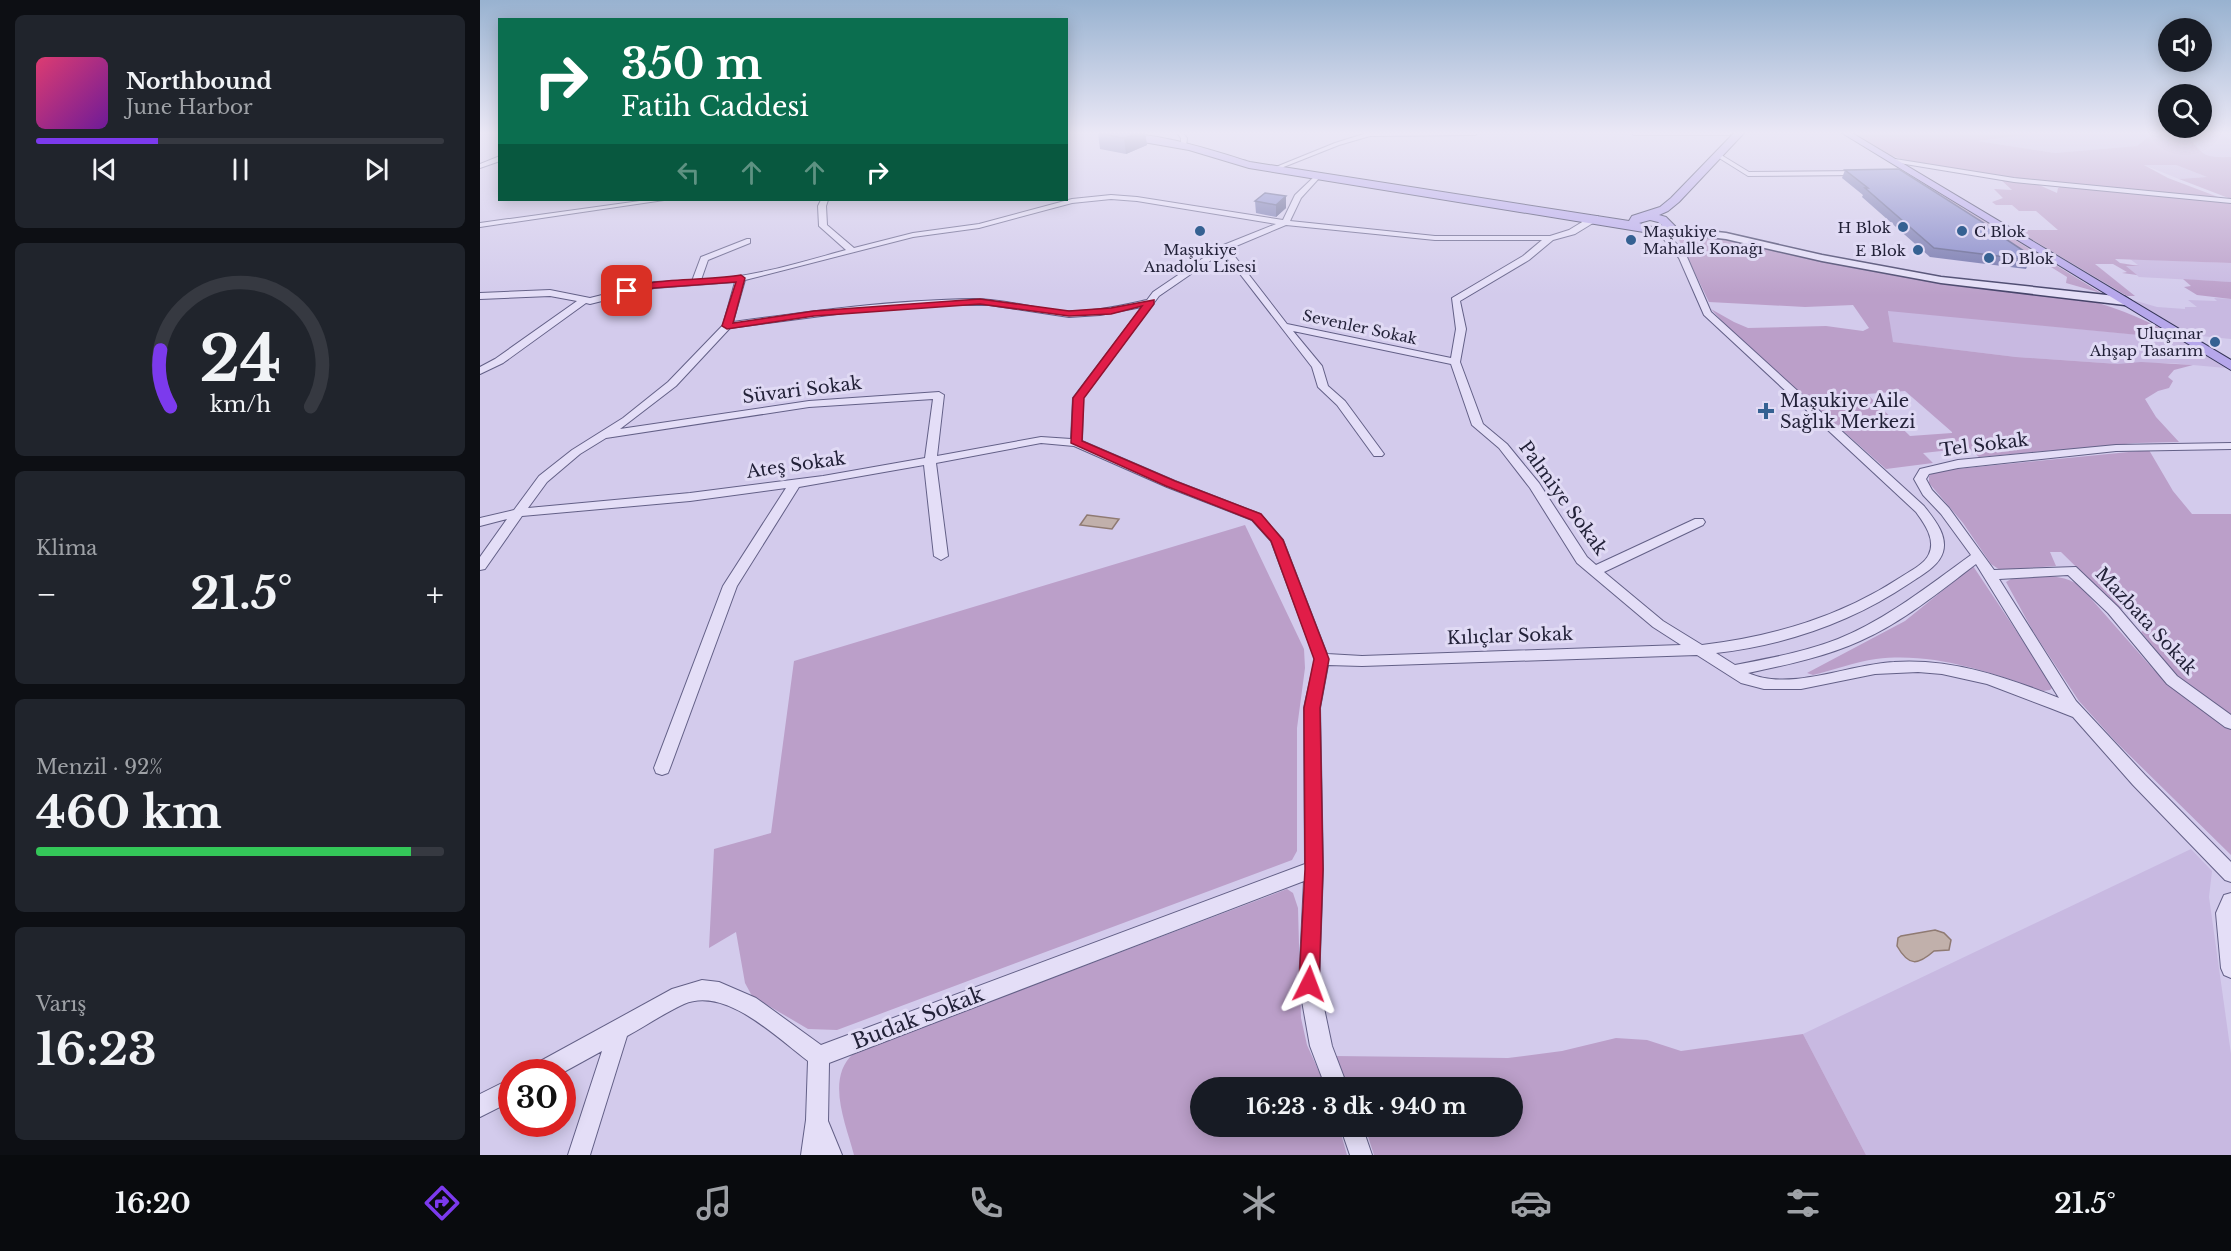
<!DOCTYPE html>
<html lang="tr">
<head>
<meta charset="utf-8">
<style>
  body { margin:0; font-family:"Libre Baskerville",serif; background:#20242c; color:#f1f3f6; height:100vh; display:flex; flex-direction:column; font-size:22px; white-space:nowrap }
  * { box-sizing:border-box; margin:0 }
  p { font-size:20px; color:#9ea1a6 }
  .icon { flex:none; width:33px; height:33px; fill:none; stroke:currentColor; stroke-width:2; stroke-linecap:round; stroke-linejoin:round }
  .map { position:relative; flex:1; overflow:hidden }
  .drawer { display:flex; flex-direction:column; gap:15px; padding:15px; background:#0d0f14; width:480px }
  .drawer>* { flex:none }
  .guide { position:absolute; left:18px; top:18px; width:570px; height:183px; border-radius:0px; box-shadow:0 3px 15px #0003; background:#0b6e4f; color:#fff; overflow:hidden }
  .fabs { position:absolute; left:1678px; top:18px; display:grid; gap:12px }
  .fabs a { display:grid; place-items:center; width:54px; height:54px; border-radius:50%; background:#171b24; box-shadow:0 3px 15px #0003; font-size:30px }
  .speed { position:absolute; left:18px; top:1059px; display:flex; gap:12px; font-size:30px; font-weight:700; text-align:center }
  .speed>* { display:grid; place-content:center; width:78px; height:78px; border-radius:50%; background:#171b24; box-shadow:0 3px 15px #0003; line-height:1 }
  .speed .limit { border:9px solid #d22; background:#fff; color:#111 }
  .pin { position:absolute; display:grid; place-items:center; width:51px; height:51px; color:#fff; margin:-26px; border-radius:12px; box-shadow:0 3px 9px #0006 }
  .me { position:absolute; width:66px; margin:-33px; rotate:3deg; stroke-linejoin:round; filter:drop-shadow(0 0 4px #0008) }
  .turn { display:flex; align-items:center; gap:21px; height:126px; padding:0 24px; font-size:27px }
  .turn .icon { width:78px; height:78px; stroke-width:2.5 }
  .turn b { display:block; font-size:42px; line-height:51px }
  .lanes { display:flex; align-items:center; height:57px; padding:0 24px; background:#0003; justify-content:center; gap:30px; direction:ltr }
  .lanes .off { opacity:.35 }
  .big { font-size:45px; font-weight:800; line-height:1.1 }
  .drawer .tile { flex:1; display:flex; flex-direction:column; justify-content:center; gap:9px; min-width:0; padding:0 21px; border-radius:9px; background:#20242c }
  .drawer .dial { align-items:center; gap:0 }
  .dial svg { height:156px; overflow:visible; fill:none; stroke:#363941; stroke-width:7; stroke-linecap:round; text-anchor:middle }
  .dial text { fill:#f1f3f6; stroke:none }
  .song { display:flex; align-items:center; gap:18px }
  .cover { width:72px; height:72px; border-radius:9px; background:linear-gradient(135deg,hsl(340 70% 55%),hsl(280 70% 35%)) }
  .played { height:6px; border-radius:3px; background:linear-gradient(90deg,#7c3aed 30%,#363941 30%) }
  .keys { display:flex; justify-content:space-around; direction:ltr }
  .heat { display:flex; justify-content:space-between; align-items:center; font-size:33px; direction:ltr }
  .charge { height:9px; border-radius:4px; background:linear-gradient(90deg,#34c759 92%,#363941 0) }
  .trip { position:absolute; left:710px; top:1077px; width:333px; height:60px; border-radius:30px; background:#171b24; box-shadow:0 3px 15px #0003; font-weight:800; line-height:60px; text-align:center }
  .dock { display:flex; height:96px; justify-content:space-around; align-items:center; background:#090b0e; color:#9ea1a6 }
  .dock .icon { width:42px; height:42px }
  .dock .current { color:#7c3aed }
  .dock b { font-size:27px; color:#f1f3f6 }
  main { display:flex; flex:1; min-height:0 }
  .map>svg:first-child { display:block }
</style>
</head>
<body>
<main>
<section class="drawer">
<div class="tile">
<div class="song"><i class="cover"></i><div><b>Northbound</b><p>June Harbor</p></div></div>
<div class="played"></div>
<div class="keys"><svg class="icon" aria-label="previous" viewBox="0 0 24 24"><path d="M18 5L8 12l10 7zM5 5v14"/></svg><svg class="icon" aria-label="pause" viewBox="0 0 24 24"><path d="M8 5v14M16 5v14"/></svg><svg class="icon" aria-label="next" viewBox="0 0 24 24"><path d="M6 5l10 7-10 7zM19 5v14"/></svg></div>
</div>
<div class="tile dial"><svg viewBox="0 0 100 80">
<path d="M14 69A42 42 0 1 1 86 69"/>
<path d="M14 69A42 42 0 0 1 9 40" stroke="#7c3aed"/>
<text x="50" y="56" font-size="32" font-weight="700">24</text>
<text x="50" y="72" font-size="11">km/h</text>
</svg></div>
<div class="tile"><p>Klima</p>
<div class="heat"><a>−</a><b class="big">21.5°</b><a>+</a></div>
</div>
<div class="tile"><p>Menzil · 92%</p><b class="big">460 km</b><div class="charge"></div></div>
<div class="tile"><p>Varış</p><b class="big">16:23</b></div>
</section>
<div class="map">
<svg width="1751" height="1155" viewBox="0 0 1751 1155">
  <rect width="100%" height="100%" fill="#d3cbec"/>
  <path fill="#c8b9e1" d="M1560,133H1667L1671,134L1657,146L1575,153L1495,141Z
    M1706,133H1738L1751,140V157L1730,158L1721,153Z
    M1668,164L1696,165L1727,177L1699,179L1664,165Z
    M1650,259L1751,263V282L1659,277L1645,266L1658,265Z
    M1734,298L1751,299V339L1711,335L1653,300L1677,307L1705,309V307H1717L1708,300L1737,301Z
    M1408,310L1700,339L1746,368L1690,363L1638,364L1536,357L1412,342Z
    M1711,849L1732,871L1729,897L1751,1054V1155H1386L1323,1034Z"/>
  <path fill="#bb9fc9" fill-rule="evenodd" d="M1373,133H1560L1497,141L1575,153L1657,146L1670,135L1667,133H1706C1723,155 1722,158 1751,157V199L1699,179L1727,177L1696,165H1664L1688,178L1746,200L1556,181L1429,162L1407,154Z
    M1423,175L1431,176L1621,293L1586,283L1587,277Z
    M1520,179L1559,185L1577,193L1578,188L1582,186L1751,202V263L1635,259L1640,263L1659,266H1646L1657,275L1642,273L1647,272L1633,264H1615L1655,296H1647L1536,230H1578L1556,211H1539L1532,205H1516L1512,202L1523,198L1514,189L1532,190Z
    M1195,232C1265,241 1332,260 1401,272C1469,285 1539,291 1608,300C1641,309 1671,322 1700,339L1408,311L1413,342L1536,357L1638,364L1661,362L1713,365L1694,370L1688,377L1693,381L1689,388L1678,391L1665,399L1676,417L1699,442L1656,443L1499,457L1489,448L1443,453L1453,463L1406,469L1256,336L1231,309L1254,322L1268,328L1346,326L1383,331L1389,328L1373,305L1325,307L1229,302ZM1425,391L1472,432V433L1430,436L1387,394Z
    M1703,279L1751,282V299L1717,295L1704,287L1711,286Z
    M1669,450L1693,491L1712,514H1751V717L1703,683L1661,632L1674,625L1637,607L1581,552H1570L1576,566L1520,570L1511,564L1483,523L1449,483V476L1452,473L1466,470Z
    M765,525L824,649L825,668L817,728V851L812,860L357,1030L328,1029L272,996L265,983L256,932L229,948L234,849L291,833L314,661Z
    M1493,566L1571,683L1573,687L1570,690L1563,691C1508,672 1455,652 1396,659C1375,662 1354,670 1333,675L1327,673L1425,621Z
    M1536,576C1557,576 1581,573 1599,585L1673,669L1709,700L1751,730V855L1636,742L1599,701L1554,633L1526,582Z
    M807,889L813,893L818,908L821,1018L827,1045L846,1087L720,1088V1126L859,1127L867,1155H374C366,1124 345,1078 374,1053Z
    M1323,1034L1386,1155H894L885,1127L1032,1126V1088L868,1087L854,1056L1028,1058L1082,1051L1136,1038L1167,1040L1201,1051Z"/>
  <path fill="#c1b0ab" stroke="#8f7a72" stroke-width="1.5" d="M607,515L639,519L632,529L600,525Z
    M1455,930L1464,933L1471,940L1469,950L1454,951C1438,965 1429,967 1417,946L1418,938L1421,936Z"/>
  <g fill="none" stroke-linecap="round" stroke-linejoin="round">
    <defs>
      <path id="street" d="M697,133H703L707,138L706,147L701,146V138Z
        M887,133H998L995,135L890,136L859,145L796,170L791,169L855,143Z
        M1151,133H1252L1249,135H1154Z
        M1238,153L1269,172L1380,171L1383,173L1380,175L1268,176L1236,156Z
        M20,156V161L0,168V164Z
        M1415,159L1534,178L1751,199V203L1534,182L1413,162Z
        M837,174L841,176L821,198L810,221L955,236H1070L1089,230L1112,216H1118V220L1095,234L1073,240L1049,260L980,301L986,329L980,362L1003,424L1027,444L1059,483L1107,557L1116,565L1215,519H1223L1225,522L1223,525L1124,572L1183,621L1222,645C1294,636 1360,617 1421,577C1430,571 1445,564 1449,554C1456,539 1444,523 1436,512L1224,315L1199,258L1178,232V228H1184L1207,257L1231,312L1444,506C1454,519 1468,535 1463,552C1459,566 1442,575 1430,583C1372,622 1306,645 1236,653L1255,665C1290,658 1325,652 1358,639C1407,619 1448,586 1491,555L1461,514L1443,495L1434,479L1440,469L1478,460L1636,445L1751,443V449L1636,451L1478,468L1449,474L1446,479L1452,490L1469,508L1514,570L1596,567L1638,607L1697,676L1751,715V729L1745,727L1687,684L1628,613L1588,575L1519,579L1596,701L1665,775L1751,862V882L1745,880L1653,785L1593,717L1570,708L1507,684L1462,674L1438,672L1395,674L1321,689H1284L1261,683L1217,655L882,666L848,665L840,708L843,869L839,984L852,1046L868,1088H846L830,1046L819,984L824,881L349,1063L348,1121L362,1155H321L326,1120L328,1061C297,1038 246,986 204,1004C184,1013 166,1026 147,1036L110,1155H88L122,1051L82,1073L52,1072L55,1064L192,989L222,980L239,982L276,998L341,1045L825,864L824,708L835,659L791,541L772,520L687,487L594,446L561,443L456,463L468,556L461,560L454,556L444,465L319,487L257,586L190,768L188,773L182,775L176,773L174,768L243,586L306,488L210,501L42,516L5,569L0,570V557L27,519L0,526V518L34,510L59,476L92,450L143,418L188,382L243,325L255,282L174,288L110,304L106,303L23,363L0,374V367L15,359L97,301L70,296L0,299V293L70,290L110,298L174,282L212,281L221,257L267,239H270V243L228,260L221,280C271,278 318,263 366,250L339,226L338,206L341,200H348L346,206L347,225L374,248L433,233L499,224L592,199L631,195L657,197L803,220L815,195ZM631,199L657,201L796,224L741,246L673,292L667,300C639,306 610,313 581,311C552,308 524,299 494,299C413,300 333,311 253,322L265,280L433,237L499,228L592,203ZM806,225L955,240H1062L1043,256L972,298L976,329L971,358L807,324L749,249ZM743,252L832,367L838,387L857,405L894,456H902L904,454L865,401L848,386L842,366L813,331L971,364L992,425L1019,448L1050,488L1097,563L1173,627L1201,645L882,656L847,654L803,540L780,514L695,481L602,441L603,398L679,296ZM466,305H509L589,317L620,315L662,307L593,398L591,439L561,437L457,456L464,395L459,392L329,401L140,429L196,386L250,328L372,312ZM453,399L445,458L343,476L210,493L48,508L67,482L100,454L126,438L329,407ZM1496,564L1579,698C1526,677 1471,658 1414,662C1369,664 1310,692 1268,673C1306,665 1345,657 1380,641C1423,622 1459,592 1496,564Z
        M167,200H184L0,227V223Z
        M1751,893V978L1744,975L1741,968L1736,913L1744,895Z
        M32,1078V1101L0,1117V1094Z
        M860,1126H882L892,1155H870Z"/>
      <path id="secondary" d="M1183,226L1246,233L1342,255L1461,277L1645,297L1651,301L1645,305L1461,283L1342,261L1246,239L1179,231L1178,229Z"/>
      <path id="primary" d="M624,133C674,131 724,148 770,162L1149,221L1152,216L1180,207L1191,198L1254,133H1264L1199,202L1188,211L1179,215L1186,217L1195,226L1189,231L1176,234L769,168L709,150L629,136ZM1170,220L1178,222L1182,225L1171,227L1159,223Z
        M1362,133H1372L1751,360V370Z"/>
    </defs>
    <use href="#street" stroke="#636087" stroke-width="2"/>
    <use href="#secondary" stroke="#454369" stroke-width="3"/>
    <use href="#primary" stroke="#343456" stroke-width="2"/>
    <use href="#street" fill="#e4def7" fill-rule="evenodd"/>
    <use href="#secondary" fill="#e4def7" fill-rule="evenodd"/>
    <use href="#primary" fill="#b6a7eb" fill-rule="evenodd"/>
  </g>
  <path fill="#7274ab" d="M618,133H665L667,145L646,154L620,149Z
    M1365,170L1518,232L1517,233L1550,260L1546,269L1450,257L1382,197L1383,195L1362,178Z
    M785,193L806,208L796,217L776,213L775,201Z"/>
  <path fill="#5c5e8b" d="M657,133H665L667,145L646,154L644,138Z
    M806,196V208L796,217V205Z"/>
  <path fill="#8487c7" stroke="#5c5e8b" stroke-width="1.5" d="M618,133H657L644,138Z
    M1419,169L1518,232H1515L1550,255V260L1454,248L1385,188H1388L1365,170Z
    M785,193L806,196L796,205L775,201Z"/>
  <linearGradient id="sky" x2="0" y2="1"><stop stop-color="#98b2d0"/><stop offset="0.45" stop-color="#ebe8f6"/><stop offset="1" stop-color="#ebe8f6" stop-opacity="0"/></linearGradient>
  <rect width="1751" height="295" fill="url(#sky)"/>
  <path fill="#e11d48" stroke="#92132f" stroke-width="1.5" d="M261,275L265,278L253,323L334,311L500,299L589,311L631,308L674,300V304L604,398L602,441L695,481L781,514L803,540L849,659L840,708L843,869L839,984L836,991L829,994L822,991L819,984L825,869L824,708L834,659L791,541L772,520L686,486L591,443L593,398L662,306L631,314L589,316L500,304L334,316L247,329L242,326L256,282L174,288L147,294L143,291C165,277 231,281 261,275Z"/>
  <g fill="#356192" stroke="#e0daf4" stroke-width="2">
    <circle cx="1423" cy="227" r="6"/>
    <circle cx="720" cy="231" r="6"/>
    <circle cx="1482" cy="231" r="6"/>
    <circle cx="1151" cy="240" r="6"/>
    <circle cx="1438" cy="250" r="6"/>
    <circle cx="1509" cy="258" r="6"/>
    <circle cx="1735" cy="342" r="6"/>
    <path d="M1283 402h6v6h6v6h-6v6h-6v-6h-6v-6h6z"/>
  </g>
  <g text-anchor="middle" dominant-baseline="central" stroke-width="6" stroke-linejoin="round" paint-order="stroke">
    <g font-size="15" fill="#232239" stroke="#e0daf4" text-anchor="end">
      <text x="1411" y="227">H Blok</text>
      <text x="1163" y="231" text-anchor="start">Maşukiye<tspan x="1163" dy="17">Mahalle Konağı</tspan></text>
      <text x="1494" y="231" text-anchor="start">C Blok</text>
      <text x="720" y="249" text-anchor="middle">Maşukiye<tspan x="720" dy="17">Anadolu Lisesi</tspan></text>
      <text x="1426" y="250">E Blok</text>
      <text x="1521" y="258" text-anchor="start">D Blok</text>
      <text x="1723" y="333">Uluçınar<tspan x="1723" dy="17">Ahşap Tasarım</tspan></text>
    </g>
    <g font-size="15" fill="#232239" stroke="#e0daf4">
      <text transform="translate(880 327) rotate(12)">Sevenler Sokak</text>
    </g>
    <g font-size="18" fill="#232239" stroke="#e0daf4">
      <text transform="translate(322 390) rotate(-7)">Süvari Sokak</text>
      <text transform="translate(1504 445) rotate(-7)">Tel Sokak</text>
      <text transform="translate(316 465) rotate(-8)">Ateş Sokak</text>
      <text transform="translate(1083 498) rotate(54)">Palmiye Sokak</text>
      <text transform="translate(1666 621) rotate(47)">Mazbata Sokak</text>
      <text transform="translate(1030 636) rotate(-2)">Kılıçlar Sokak</text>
    </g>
    <g font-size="18" fill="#232239" stroke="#e0daf4" text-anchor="start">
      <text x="1300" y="401">Maşukiye Aile<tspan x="1300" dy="21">Sağlık Merkezi</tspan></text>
    </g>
    <g font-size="21" fill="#232239" stroke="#e0daf4">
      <text transform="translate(438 1018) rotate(-21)">Budak Sokak</text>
    </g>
  </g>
</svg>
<div class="fabs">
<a><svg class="icon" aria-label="sound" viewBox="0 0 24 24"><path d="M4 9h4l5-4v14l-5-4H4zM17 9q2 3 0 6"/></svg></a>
<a><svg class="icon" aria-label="search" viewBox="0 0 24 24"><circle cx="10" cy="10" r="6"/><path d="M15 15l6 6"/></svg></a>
</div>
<div class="speed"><div class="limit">30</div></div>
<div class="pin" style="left:147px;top:291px;background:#d93025"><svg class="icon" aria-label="arrive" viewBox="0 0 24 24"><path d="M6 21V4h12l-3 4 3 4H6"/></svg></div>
<svg class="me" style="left:829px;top:984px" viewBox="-20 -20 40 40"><path d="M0-17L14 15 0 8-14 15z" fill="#e11d48" stroke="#fff" stroke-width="4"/></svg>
<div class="trip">16:23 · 3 dk · 940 m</div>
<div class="guide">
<div class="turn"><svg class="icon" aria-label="right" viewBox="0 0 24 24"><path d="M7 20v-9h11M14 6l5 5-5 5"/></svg><div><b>350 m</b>Fatih Caddesi</div></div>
<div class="lanes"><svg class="icon off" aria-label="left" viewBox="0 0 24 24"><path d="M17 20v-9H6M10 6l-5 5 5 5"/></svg><svg class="icon off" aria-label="ahead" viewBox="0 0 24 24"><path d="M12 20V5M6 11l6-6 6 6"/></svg><svg class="icon off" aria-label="ahead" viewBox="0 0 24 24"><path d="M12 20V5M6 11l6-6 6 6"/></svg><svg class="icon" aria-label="right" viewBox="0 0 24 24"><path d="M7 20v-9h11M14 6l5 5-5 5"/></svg></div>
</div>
</div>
</main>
<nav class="dock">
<b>16:20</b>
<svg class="icon current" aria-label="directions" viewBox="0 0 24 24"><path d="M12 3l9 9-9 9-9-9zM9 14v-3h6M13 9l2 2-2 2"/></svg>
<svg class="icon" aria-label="music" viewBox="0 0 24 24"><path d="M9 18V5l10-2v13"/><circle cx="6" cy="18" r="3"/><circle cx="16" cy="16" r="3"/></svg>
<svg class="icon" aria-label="phone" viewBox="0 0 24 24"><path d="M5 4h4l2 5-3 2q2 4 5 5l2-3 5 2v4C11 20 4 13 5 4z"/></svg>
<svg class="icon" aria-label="climate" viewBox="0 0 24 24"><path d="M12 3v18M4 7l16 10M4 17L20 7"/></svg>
<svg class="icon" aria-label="car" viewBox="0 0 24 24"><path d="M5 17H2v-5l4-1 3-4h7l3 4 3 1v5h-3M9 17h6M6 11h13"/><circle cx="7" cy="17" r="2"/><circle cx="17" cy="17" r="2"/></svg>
<svg class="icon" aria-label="filters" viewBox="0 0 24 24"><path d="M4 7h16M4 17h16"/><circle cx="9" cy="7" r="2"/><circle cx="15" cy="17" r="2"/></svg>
<b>21.5°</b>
</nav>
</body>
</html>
